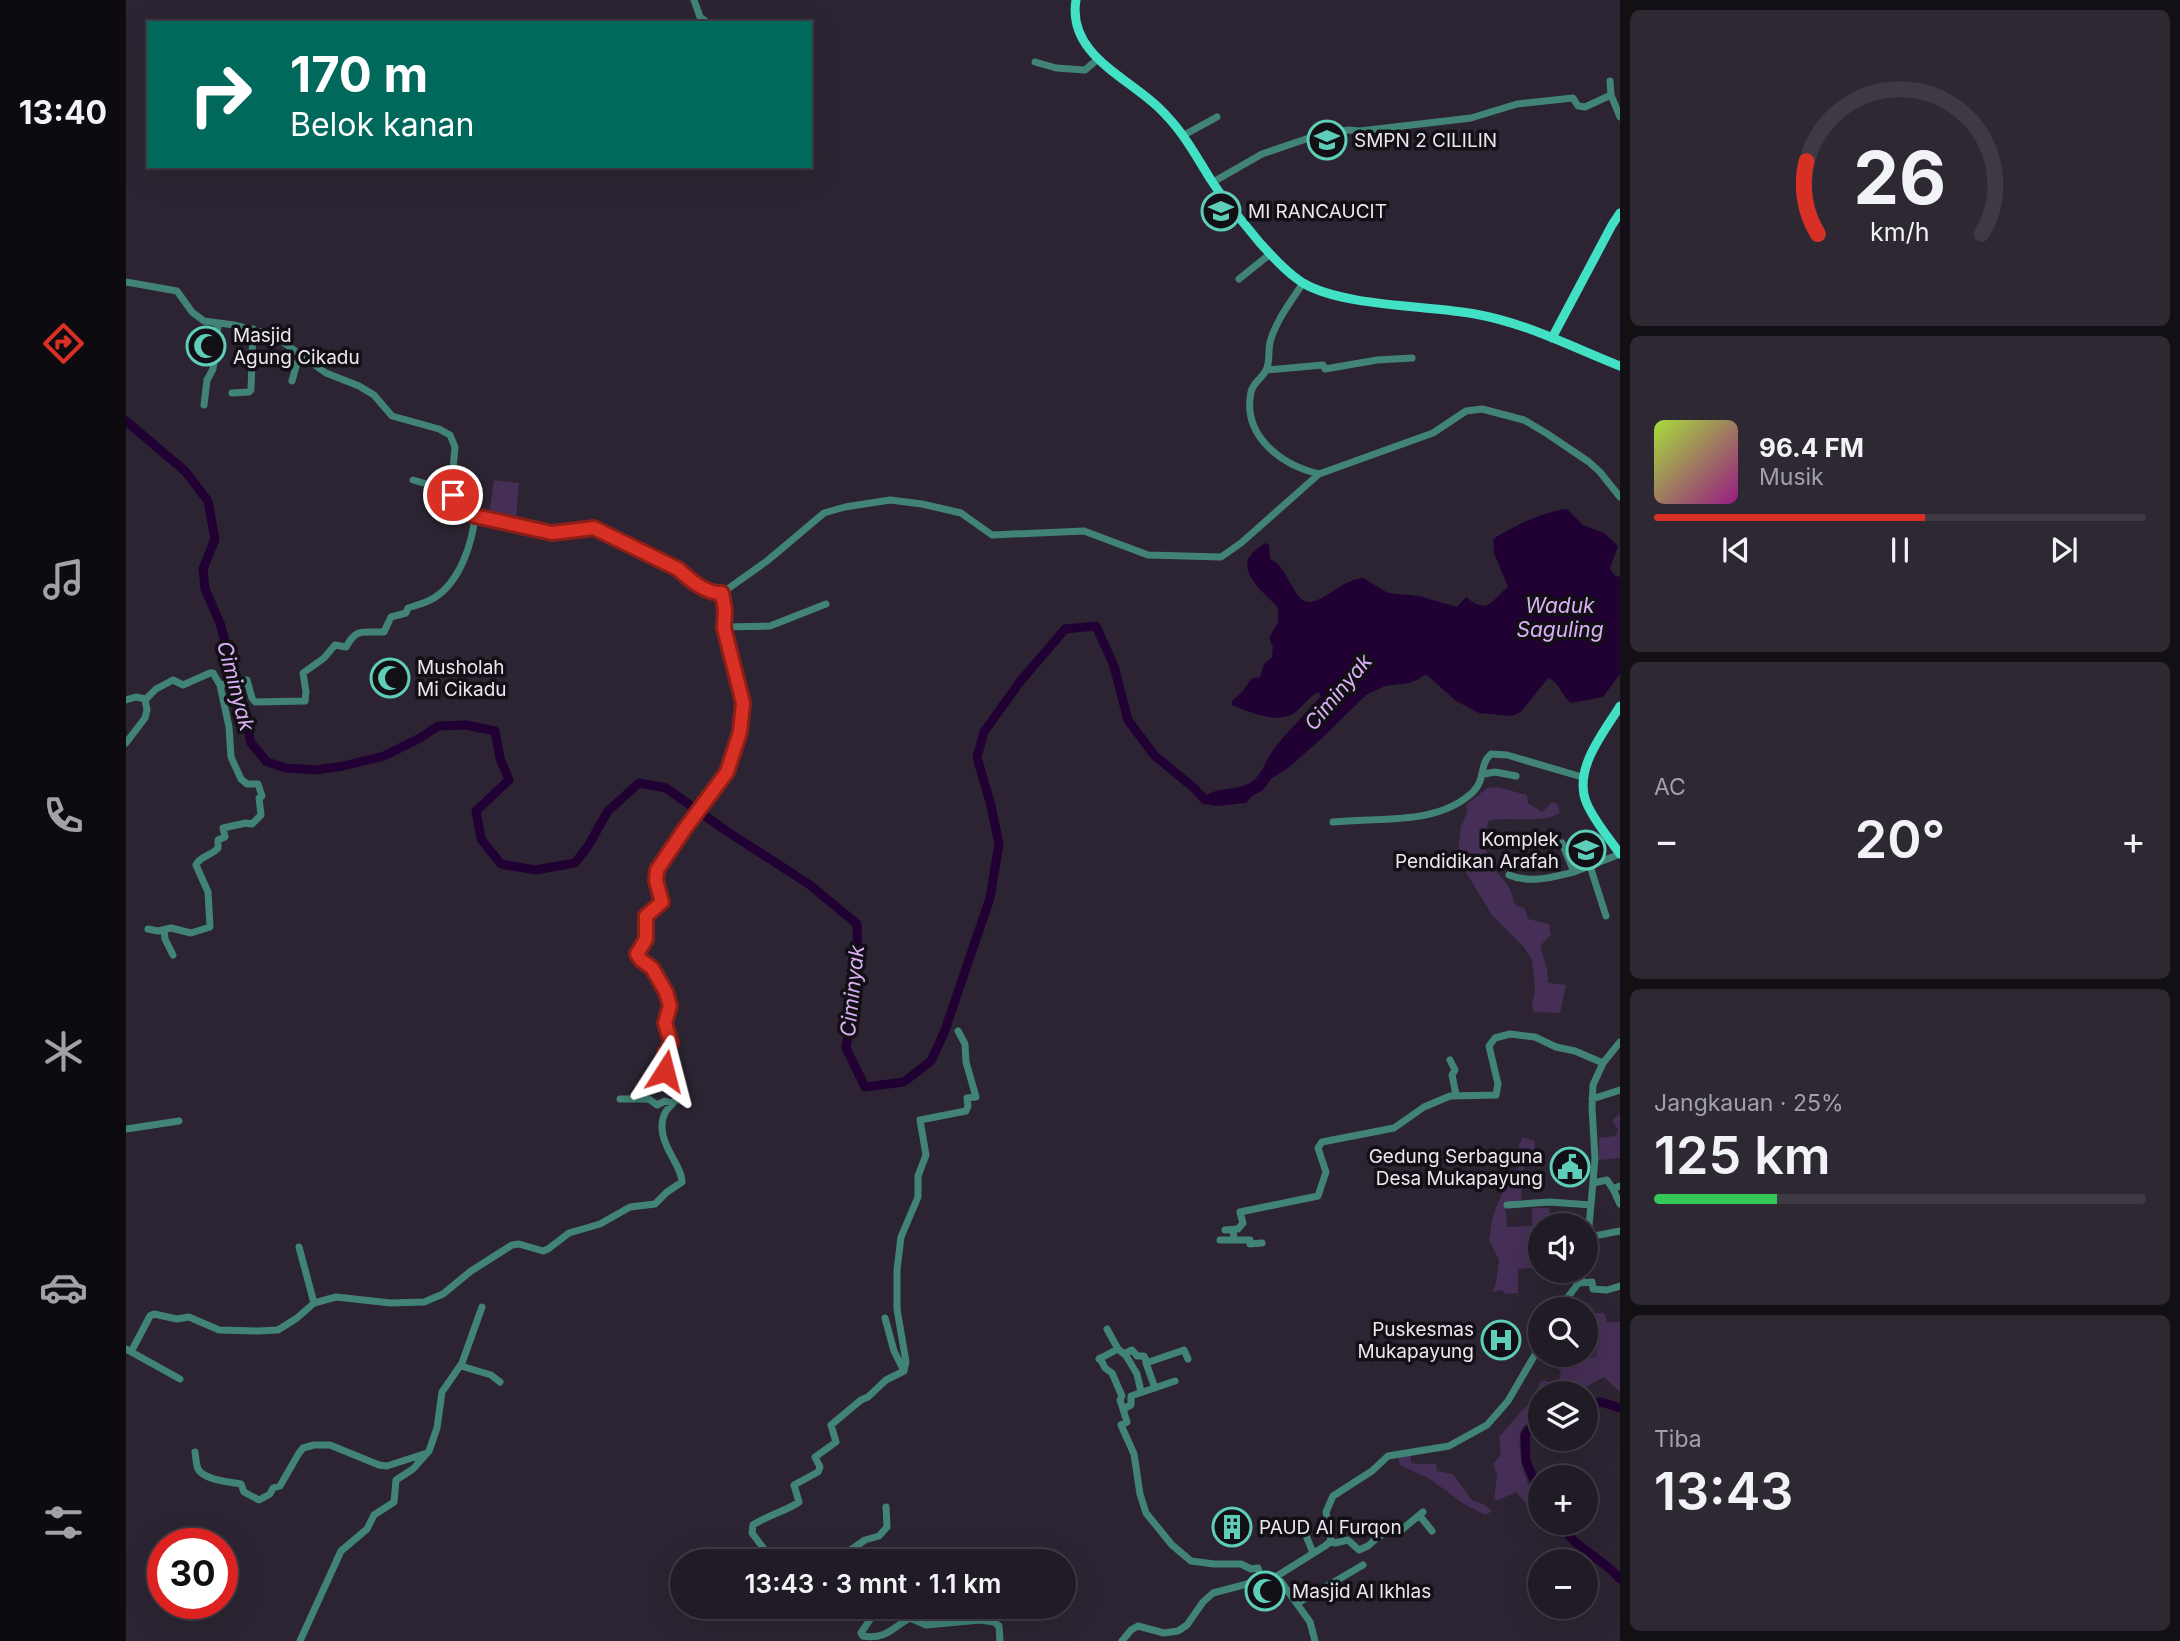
<!DOCTYPE html>
<html lang="id">
<head>
<meta charset="utf-8">
<style>
  body { margin:0; font-family:Inter,sans-serif; background:#2d2832; color:#f1f3f6; height:100vh; display:flex; flex-direction:column; font-size:26px; white-space:nowrap }
  * { box-sizing:border-box; margin:0 }
  p { font-size:23px; color:#a2a1a7 }
  .icon { flex:none; width:38px; height:38px; fill:none; stroke:currentColor; stroke-width:2; stroke-linecap:round; stroke-linejoin:round }
  .map { position:relative; flex:1; overflow:hidden }
  .details { display:flex; flex-direction:column; gap:10px; padding:10px; background:#120f15; width:560px }
  .details>* { flex:none }
  .hud { position:absolute; left:21px; top:21px; width:665px; height:147px; border-radius:0px; box-shadow:0 7px 28px #0002,0 0 0 2px #3e3943; background:#00695c; color:#fff; overflow:hidden }
  .buttons { position:absolute; left:1402px; top:1213px; display:grid; gap:14px }
  .buttons a { display:grid; place-items:center; width:70px; height:70px; border-radius:50%; background:#211b26; box-shadow:0 7px 28px #0002,0 0 0 2px #3e3943; font-size:35px }
  .speed { position:absolute; left:21px; top:1528px; display:flex; gap:14px; font-size:35px; font-weight:700; text-align:center }
  .speed>* { display:grid; place-content:center; width:91px; height:91px; border-radius:50%; background:#211b26; box-shadow:0 7px 28px #0002,0 0 0 2px #3e3943; line-height:1 }
  .speed .limit { border:10px solid #d22; background:#fff; color:#111 }
  .pin { position:absolute; display:grid; place-items:center; width:60px; height:60px; color:#fff; margin:-30px; border:4px solid #fff; border-radius:50%; box-shadow:0 2px 7px #0007 }
  .me { position:absolute; width:77px; margin:-38px; rotate:9deg; stroke-linejoin:round; filter:drop-shadow(0 0 5px #0008) }
  .turn { display:flex; align-items:center; gap:24px; height:147px; padding:0 28px; font-size:32px }
  .turn .icon { width:91px; height:91px; stroke-width:2.5 }
  .turn b { display:block; font-size:49px; line-height:60px }
  .big { font-size:52px; font-weight:600; line-height:1.1 }
  .details .card { flex:1; display:flex; flex-direction:column; justify-content:center; gap:10px; min-width:0; padding:0 24px; border-radius:10px; background:#2d2832 }
  .details .dial { align-items:center; gap:0 }
  .dial svg { height:182px; overflow:visible; fill:none; stroke:#3e3943; stroke-width:7; stroke-linecap:round; text-anchor:middle }
  .dial text { fill:#f1f3f6; stroke:none }
  .song { display:flex; align-items:center; gap:21px }
  .cover { width:84px; height:84px; border-radius:10px; background:linear-gradient(135deg,hsl(80 70% 55%),hsl(310 70% 35%)) }
  .played { height:7px; border-radius:4px; background:linear-gradient(90deg,#d93025 55%,#3e3943 55%) }
  .keys { display:flex; justify-content:space-around; direction:ltr }
  .heat { display:flex; justify-content:space-between; align-items:center; font-size:38px; direction:ltr }
  .charge { height:10px; border-radius:5px; background:linear-gradient(90deg,#34c759 25%,#3e3943 0) }
  .trip { position:absolute; left:544px; top:1549px; width:406px; height:70px; border-radius:35px; background:#211b26; box-shadow:0 7px 28px #0002,0 0 0 2px #3e3943; font-weight:600; line-height:70px; text-align:center }
  main { display:flex; flex:1; min-height:0 }
  .dock { display:flex; flex-direction:column; width:126px; justify-content:space-around; align-items:center; background:#0d0b0f; color:#a2a1a7 }
  .dock .icon { width:49px; height:49px }
  .dock .selected { color:#d93025 }
  .dock b { font-size:32px; color:#f1f3f6 }
  .map>svg:first-child { display:block }
</style>
</head>
<body>
<main>
<nav class="dock">
<b>13:40</b>
<svg class="icon selected" aria-label="directions" viewBox="0 0 24 24"><path d="M12 3l9 9-9 9-9-9zM9 14v-3h6M13 9l2 2-2 2"/></svg>
<svg class="icon" aria-label="music" viewBox="0 0 24 24"><path d="M9 18V5l10-2v13"/><circle cx="6" cy="18" r="3"/><circle cx="16" cy="16" r="3"/></svg>
<svg class="icon" aria-label="phone" viewBox="0 0 24 24"><path d="M5 4h4l2 5-3 2q2 4 5 5l2-3 5 2v4C11 20 4 13 5 4z"/></svg>
<svg class="icon" aria-label="climate" viewBox="0 0 24 24"><path d="M12 3v18M4 7l16 10M4 17L20 7"/></svg>
<svg class="icon" aria-label="car" viewBox="0 0 24 24"><path d="M5 17H2v-5l4-1 3-4h7l3 4 3 1v5h-3M9 17h6M6 11h13"/><circle cx="7" cy="17" r="2"/><circle cx="17" cy="17" r="2"/></svg>
<svg class="icon" aria-label="filters" viewBox="0 0 24 24"><path d="M4 7h16M4 17h16"/><circle cx="9" cy="7" r="2"/><circle cx="15" cy="17" r="2"/></svg>
</nav>
<div class="map">
<svg width="1494" height="1641" viewBox="0 0 1494 1641">
  <rect width="100%" height="100%" fill="#2c2432"/>
  <path fill="#362a3e" d="M1467,831L1480,855L1452,869L1439,844Z
    M1438,1301L1466,1303L1472,1356L1440,1363L1437,1355L1460,1354V1309H1435Z"/>
  <path fill="#462f56" d="M368,480L393,483L390,520L363,516Z
    M1371,787L1401,795L1402,803L1416,812L1426,802L1431,804L1434,813C1412,825 1386,815 1362,821L1359,845L1363,864L1382,885L1390,906L1398,908L1402,919L1423,924L1425,935L1414,946L1421,969L1422,983L1440,985L1434,1013L1408,1012L1406,1007L1409,988L1406,960L1398,947L1366,915L1341,874L1332,852L1335,826L1342,811L1340,805L1361,788Z
    M1494,1114V1158L1473,1160V1138L1490,1136L1492,1129L1486,1120Z
    M1396,1137L1409,1141L1408,1154L1399,1158L1395,1200L1379,1203L1381,1227L1406,1226V1208H1423L1427,1225H1414V1267L1392,1269V1293L1380,1294L1375,1290L1366,1292L1370,1283L1373,1260L1363,1240L1367,1215L1383,1177L1393,1167V1146Z
    M1467,1313H1478L1481,1322H1494V1392L1478,1377L1448,1393H1414V1413L1396,1428C1391,1440 1395,1466 1400,1478C1406,1495 1414,1492 1414,1513L1408,1505L1402,1506L1390,1492L1372,1500L1368,1499L1371,1475L1367,1464L1375,1455L1373,1437L1399,1407L1404,1405L1414,1392L1412,1386L1416,1380L1425,1383L1433,1382L1435,1372L1431,1367L1437,1355L1440,1363L1471,1356Z
    M1285,1455V1462L1290,1464H1310L1311,1471L1327,1474L1346,1500L1359,1505L1366,1511L1360,1515L1338,1504L1304,1479L1274,1465L1272,1457Z"/>
  <path fill="#210033" d="M1441,509L1457,525L1478,533L1492,546L1484,568L1488,575L1494,577V674L1477,697L1445,703C1435,696 1434,682 1422,678L1395,712L1386,716L1353,713L1330,701L1301,675L1296,676L1293,679L1283,683L1259,686L1240,695L1195,739L1162,768L1146,778L1137,790L1126,796L1120,803C1105,803 1088,811 1076,800C1083,787 1108,791 1122,784C1137,776 1139,760 1148,749C1162,730 1180,714 1195,696L1192,692C1183,697 1178,705 1171,711C1154,726 1124,712 1106,705V701L1117,691L1125,679L1134,677L1138,664L1146,657L1147,647L1143,638L1152,622V608C1142,596 1116,577 1122,559C1125,553 1134,547 1139,543L1143,545L1144,559C1162,566 1167,602 1183,602C1198,602 1215,580 1237,578L1262,593L1293,596L1331,607L1340,597C1363,616 1365,600 1382,587L1368,553L1367,539C1389,526 1415,512 1441,509Z"/>
  <g fill="none" stroke-linecap="round" stroke-linejoin="round">
    <path stroke="#210033" stroke-width="9" d="M0,421L59,471L82,501L89,539L77,569L79,589L94,623L114,696L125,743L141,762L160,768L190,770L217,766L258,756L294,738L312,726L340,725L369,731L374,758L383,780L350,811L355,839L375,864L409,870L449,863L462,846L482,811L513,783L540,788L599,830L684,885L731,924L732,968L720,1048L739,1087L778,1082L805,1061L818,1033L864,898L873,844L865,806L851,757L858,732L893,683L939,629L970,626L988,666L1002,720L1028,755L1068,788L1079,800H1086
      M1460,1404L1475,1402L1494,1408
      M1414,1416L1399,1435L1400,1461L1414,1494
      M1433,1522C1451,1552 1474,1555 1494,1579"/>
    <path stroke="#418476" stroke-width="7" d="M568,0L574,17L582,23
      M909,62L930,68L959,70L972,59
      M1484,81L1485,95
      M1058,135L1091,117
      M1087,182L1136,154L1186,137L1222,130L1234,131L1345,118L1391,104L1447,98L1452,106L1459,107L1485,95L1494,117
      M1113,279L1144,254
      M0,282L51,291L66,312L78,321L108,325L147,335L200,373L233,386L248,395L266,416L313,429L324,435L329,447L325,491L340,510L349,516L426,533L468,528L553,569L563,579L578,588L589,593H596L641,561L698,513L719,507L764,500L796,504L835,513L866,535L958,531L1022,555L1095,557L1115,543L1193,474L1307,433L1340,411L1356,409L1398,420L1420,433L1463,462L1474,472L1494,497
      M1177,283C1166,300 1151,319 1145,339C1141,349 1145,361 1140,370C1136,379 1127,382 1125,392C1116,436 1155,465 1193,474
      M1140,370L1197,365L1199,369L1251,360L1286,358
      M166,381L171,363L175,357
      M106,393L123,392L125,390L127,329
      M78,405L81,380L87,369L92,325
      M287,480L325,491
      M598,627L644,626L700,604
      M0,700L10,697L20,699L30,689L47,680L57,685L84,673H87L94,685L121,680L126,698L129,702L179,701L180,692L177,673L198,658L209,645L220,647C231,627 237,633 258,632L265,617L280,613L282,608C291,605 300,603 308,598C334,582 346,544 349,516
      M0,743L19,718L21,710L19,699
      M1358,774L1369,772L1390,776
      M1207,822C1253,817 1311,826 1347,792C1360,779 1353,764 1365,754L1381,755L1456,777
      M1436,843L1448,872L1494,854
      M1464,866L1480,916
      M1383,875C1404,884 1427,877 1448,872
      M22,929L32,931L45,928L65,933L84,927L82,892L70,865C74,856 85,856 92,848V840L99,837L97,828L120,823L126,824L135,815L133,798L136,796L132,784H121L115,779L105,757L103,727L94,685
      M38,930L39,939L47,955
      M1324,1060L1329,1070L1326,1075L1330,1095
      M494,1099H523L531,1105L539,1101L546,1103
      M1466,1099L1494,1090
      M0,1129L53,1121
      M1467,1183L1481,1180L1487,1189L1494,1186
      M1487,1189L1494,1204
      M1381,1205L1424,1202L1465,1205
      M1099,1230L1112,1229L1117,1223L1114,1212L1192,1196L1200,1172L1192,1148L1196,1142L1268,1128L1298,1107L1324,1096L1370,1095L1372,1084L1363,1046L1369,1038L1384,1034L1409,1037L1430,1047L1449,1051L1477,1063
      M1107,1230L1108,1240H1124V1244L1136,1243
      M1463,1237L1494,1231
      M1094,1240H1108
      M173,1247L188,1303
      M1460,1260L1469,1159L1466,1107L1467,1085L1477,1063L1494,1042
      M1453,1283L1466,1282L1467,1289L1481,1290L1494,1286
      M1433,1309L1454,1281L1458,1270
      M759,1318L768,1351L778,1371
      M981,1329L992,1349
      M0,1349L54,1379
      M5,1352L24,1316L28,1314L51,1319L63,1317L93,1330L132,1331L152,1330L171,1318L188,1303L210,1297L265,1303L298,1302L317,1294L345,1271L386,1245L393,1244L417,1251L422,1249L443,1233L474,1224L504,1207L529,1204L541,1192L556,1182C556,1166 535,1147 536,1125C537,1105 551,1106 553,1092C544,1071 529,1068 545,1043L539,1023L544,1006L540,992L526,969L515,960L511,954L520,939V916L536,902L530,881L531,870L601,772L614,732L617,703L599,628L600,615L596,593
      M999,1354L1011,1374L1015,1392
      M974,1358L979,1368L986,1373L996,1396L994,1400L997,1409
      M973,1359L992,1349L998,1354L1006,1350L1011,1356H1018L1021,1363
      M335,1366L365,1375L374,1382
      M1049,1381L1005,1396V1405L997,1409L1001,1422L995,1425L1008,1454L1014,1494L1020,1513L1046,1545L1065,1561L1088,1564H1115L1125,1569L1132,1568L1136,1581
      M1029,1388L1020,1363L1058,1350L1062,1359
      M69,1452C70,1458 70,1464 72,1469C78,1480 104,1482 115,1484L118,1492L133,1500L144,1494L147,1488L154,1486L173,1453L177,1448L188,1445H204L253,1465L261,1466L298,1454
      M1294,1516L1306,1531
      M1175,1523L1187,1553
      M1205,1541L1209,1543L1222,1540L1233,1550L1242,1546L1253,1536L1271,1528L1273,1532L1297,1512
      M713,1558L739,1540L753,1536L761,1527L760,1507
      M647,1561L626,1533L627,1525C642,1515 658,1512 673,1502L668,1485L692,1472L694,1467L689,1457L710,1442L705,1425L735,1400L742,1397L760,1380L778,1371L780,1362L771,1309V1270L775,1237L792,1197V1176L800,1155L794,1120L840,1111L842,1106L841,1098L850,1097L840,1062L839,1044L832,1031
      M669,1561C682,1557 702,1553 714,1560
      M1151,1576L1184,1622L1189,1641
      M1172,1603L1237,1565
      M743,1606L745,1618L735,1633L737,1636C760,1640 767,1627 784,1618L800,1625L854,1620L868,1622L873,1626L874,1641
      M174,1641L215,1551L241,1529L248,1515L268,1502L270,1480L287,1469L303,1451L311,1428L316,1392L336,1363L356,1307
      M996,1641L1005,1630L1012,1626L1038,1633L1052,1631L1061,1625L1077,1602L1087,1593L1151,1576L1199,1546L1205,1541L1200,1512L1207,1496L1246,1471L1262,1456L1323,1446L1361,1425L1382,1401L1414,1346"/>
    <path stroke="#42e1c5" stroke-width="9" d="M950,0C941,53 999,76 1032,107C1057,131 1067,151 1085,180C1099,202 1118,223 1134,243C1147,257 1161,273 1177,283C1218,307 1300,305 1349,314C1400,323 1446,347 1494,366
      M1426,338L1486,225L1494,213
      M1494,706C1477,734 1446,770 1461,804C1469,822 1483,838 1494,854"/>
  </g>
  <g fill="none" stroke-linecap="round" stroke-linejoin="round">
    <defs>
      <path id="route" d="M327,495L340,510L349,516L426,533L468,528L552,569C564,580 580,594 596,593L599,610L598,628L617,703L614,732L601,772L558,830L531,870L530,881L536,902L520,916V939L511,954L515,960L526,968L540,992L544,1006L539,1023L545,1043L539,1053V1071"/>
    </defs>
    <use href="#route" stroke="#8d1f18" stroke-width="18"/>
    <use href="#route" stroke="#d93025" stroke-width="12"/>
  </g>
  <defs>
    <symbol id="school-ring" viewBox="-11 -11 22 22"><circle r="9.5" fill="#120f15" stroke="#5eceb8" stroke-width="1.5"/><path d="M0-5L7-2L0 1L-7-2ZM-4 1L0 2.5L4 1V4Q0 6-4 4Z" fill="#5eceb8"/></symbol>
    <symbol id="mosque-ring" viewBox="-11 -11 22 22"><circle r="9.5" fill="#120f15" stroke="#5eceb8" stroke-width="1.5"/><path d="M3.5-4.9A6 6 0 1 0 3.5 4.9A5 5 0 1 1 3.5-4.9Z" fill="#5eceb8"/></symbol>
    <symbol id="civic-ring" viewBox="-11 -11 22 22"><circle r="9.5" fill="#120f15" stroke="#5eceb8" stroke-width="1.5"/><path d="M-.6-6.5H3V-4.5H.6V-3L4-1V1h2V6H-6V1h2V-1L-.6-3ZM-1.2 2.5V6h2.4V2.5Z" fill="#5eceb8"/></symbol>
    <symbol id="hospital-ring" viewBox="-11 -11 22 22"><circle r="9.5" fill="#120f15" stroke="#5eceb8" stroke-width="1.5"/><path d="M-5-5h3v3.5h4V-5h3V5h-3V1.5h-4V5h-3Z" fill="#5eceb8"/></symbol>
    <symbol id="building-ring" viewBox="-11 -11 22 22"><circle r="9.5" fill="#120f15" stroke="#5eceb8" stroke-width="1.5"/><path d="M-4-6H4V6H1V3H-1V6H-4ZM-2.5-4.3h1.7v1.8h-1.7ZM.8-4.3h1.7v1.8H.8ZM-2.5-1h1.7V.8h-1.7ZM.8-1h1.7V.8H.8Z" fill="#5eceb8"/></symbol>
  </defs>
  <g fill-rule="evenodd">
    <use href="#school-ring" x="1179" y="118" width="44" height="44"/>
    <use href="#school-ring" x="1073" y="189" width="44" height="44"/>
    <use href="#mosque-ring" x="58" y="324" width="44" height="44"/>
    <use href="#mosque-ring" x="242" y="656" width="44" height="44"/>
    <use href="#school-ring" x="1438" y="828" width="44" height="44"/>
    <use href="#civic-ring" x="1422" y="1145" width="44" height="44"/>
    <use href="#hospital-ring" x="1353" y="1318" width="44" height="44"/>
    <use href="#building-ring" x="1084" y="1505" width="44" height="44"/>
    <use href="#mosque-ring" x="1117" y="1569" width="44" height="44"/>
  </g>
  <g text-anchor="middle" dominant-baseline="central" stroke-width="7" stroke-linejoin="round" paint-order="stroke">
    <g font-size="19" fill="#ebe6f0" stroke="#120f15" text-anchor="start">
      <text x="1228" y="140">SMPN 2 CILILIN</text>
      <text x="1122" y="211">MI RANCAUCIT</text>
      <text x="107" y="335">Masjid<tspan x="107" dy="22">Agung Cikadu</tspan></text>
      <text x="291" y="667">Musholah<tspan x="291" dy="22">Mi Cikadu</tspan></text>
      <text x="1433" y="839" text-anchor="end">Komplek<tspan x="1433" dy="22">Pendidikan Arafah</tspan></text>
      <text x="1417" y="1156" text-anchor="end">Gedung Serbaguna<tspan x="1417" dy="22">Desa Mukapayung</tspan></text>
      <text x="1348" y="1329" text-anchor="end">Puskesmas<tspan x="1348" dy="22">Mukapayung</tspan></text>
      <text x="1133" y="1527">PAUD Al Furqon</text>
      <text x="1166" y="1591">Masjid Al Ikhlas</text>
    </g>
    <g font-size="21" font-style="italic" fill="#dab1f6" stroke="#120f15">
      <text x="1434" y="605">Waduk<tspan x="1434" dy="24">Saguling</tspan></text>
      <text transform="translate(110 686) rotate(75)">Ciminyak</text>
      <text transform="translate(1212 692) rotate(-50)">Ciminyak</text>
      <text transform="translate(726 991) rotate(-84)">Ciminyak</text>
    </g>
  </g>
</svg>
<div class="buttons">
<a><svg class="icon" aria-label="sound" viewBox="0 0 24 24"><path d="M4 9h4l5-4v14l-5-4H4zM17 9q2 3 0 6"/></svg></a>
<a><svg class="icon" aria-label="search" viewBox="0 0 24 24"><circle cx="10" cy="10" r="6"/><path d="M15 15l6 6"/></svg></a>
<a><svg class="icon" aria-label="layers" viewBox="0 0 24 24"><path d="M12 4l9 5-9 5-9-5zM3 14l9 5 9-5"/></svg></a>
<a>+</a>
<a>−</a>
</div>
<div class="speed"><div class="limit">30</div></div>
<div class="pin" style="left:327px;top:495px;background:#d93025"><svg class="icon" aria-label="arrive" viewBox="0 0 24 24"><path d="M6 21V4h12l-3 4 3 4H6"/></svg></div>
<svg class="me" style="left:539px;top:1071px" viewBox="-20 -20 40 40"><path d="M0-17L14 15 0 8-14 15z" fill="#d93025" stroke="#fff" stroke-width="4"/></svg>
<div class="trip">13:43 · 3 mnt · 1.1 km</div>
<div class="hud">
<div class="turn"><svg class="icon" aria-label="right" viewBox="0 0 24 24"><path d="M7 20v-9h11M14 6l5 5-5 5"/></svg><div><b>170 m</b>Belok kanan</div></div>
</div>
</div>
<section class="details">
<div class="card dial"><svg viewBox="0 0 100 80">
<path d="M14 69A42 42 0 1 1 86 69"/>
<path d="M14 69A42 42 0 0 1 9 37" stroke="#d93025"/>
<text x="50" y="56" font-size="32" font-weight="700">26</text>
<text x="50" y="72" font-size="11">km/h</text>
</svg></div>
<div class="card">
<div class="song"><i class="cover"></i><div><b>96.4 FM</b><p>Musik</p></div></div>
<div class="played"></div>
<div class="keys"><svg class="icon" aria-label="previous" viewBox="0 0 24 24"><path d="M18 5L8 12l10 7zM5 5v14"/></svg><svg class="icon" aria-label="pause" viewBox="0 0 24 24"><path d="M8 5v14M16 5v14"/></svg><svg class="icon" aria-label="next" viewBox="0 0 24 24"><path d="M6 5l10 7-10 7zM19 5v14"/></svg></div>
</div>
<div class="card"><p>AC</p>
<div class="heat"><a>−</a><b class="big">20°</b><a>+</a></div>
</div>
<div class="card"><p>Jangkauan · 25%</p><b class="big">125 km</b><div class="charge"></div></div>
<div class="card"><p>Tiba</p><b class="big">13:43</b></div>
</section>
</main>
</body>
</html>
